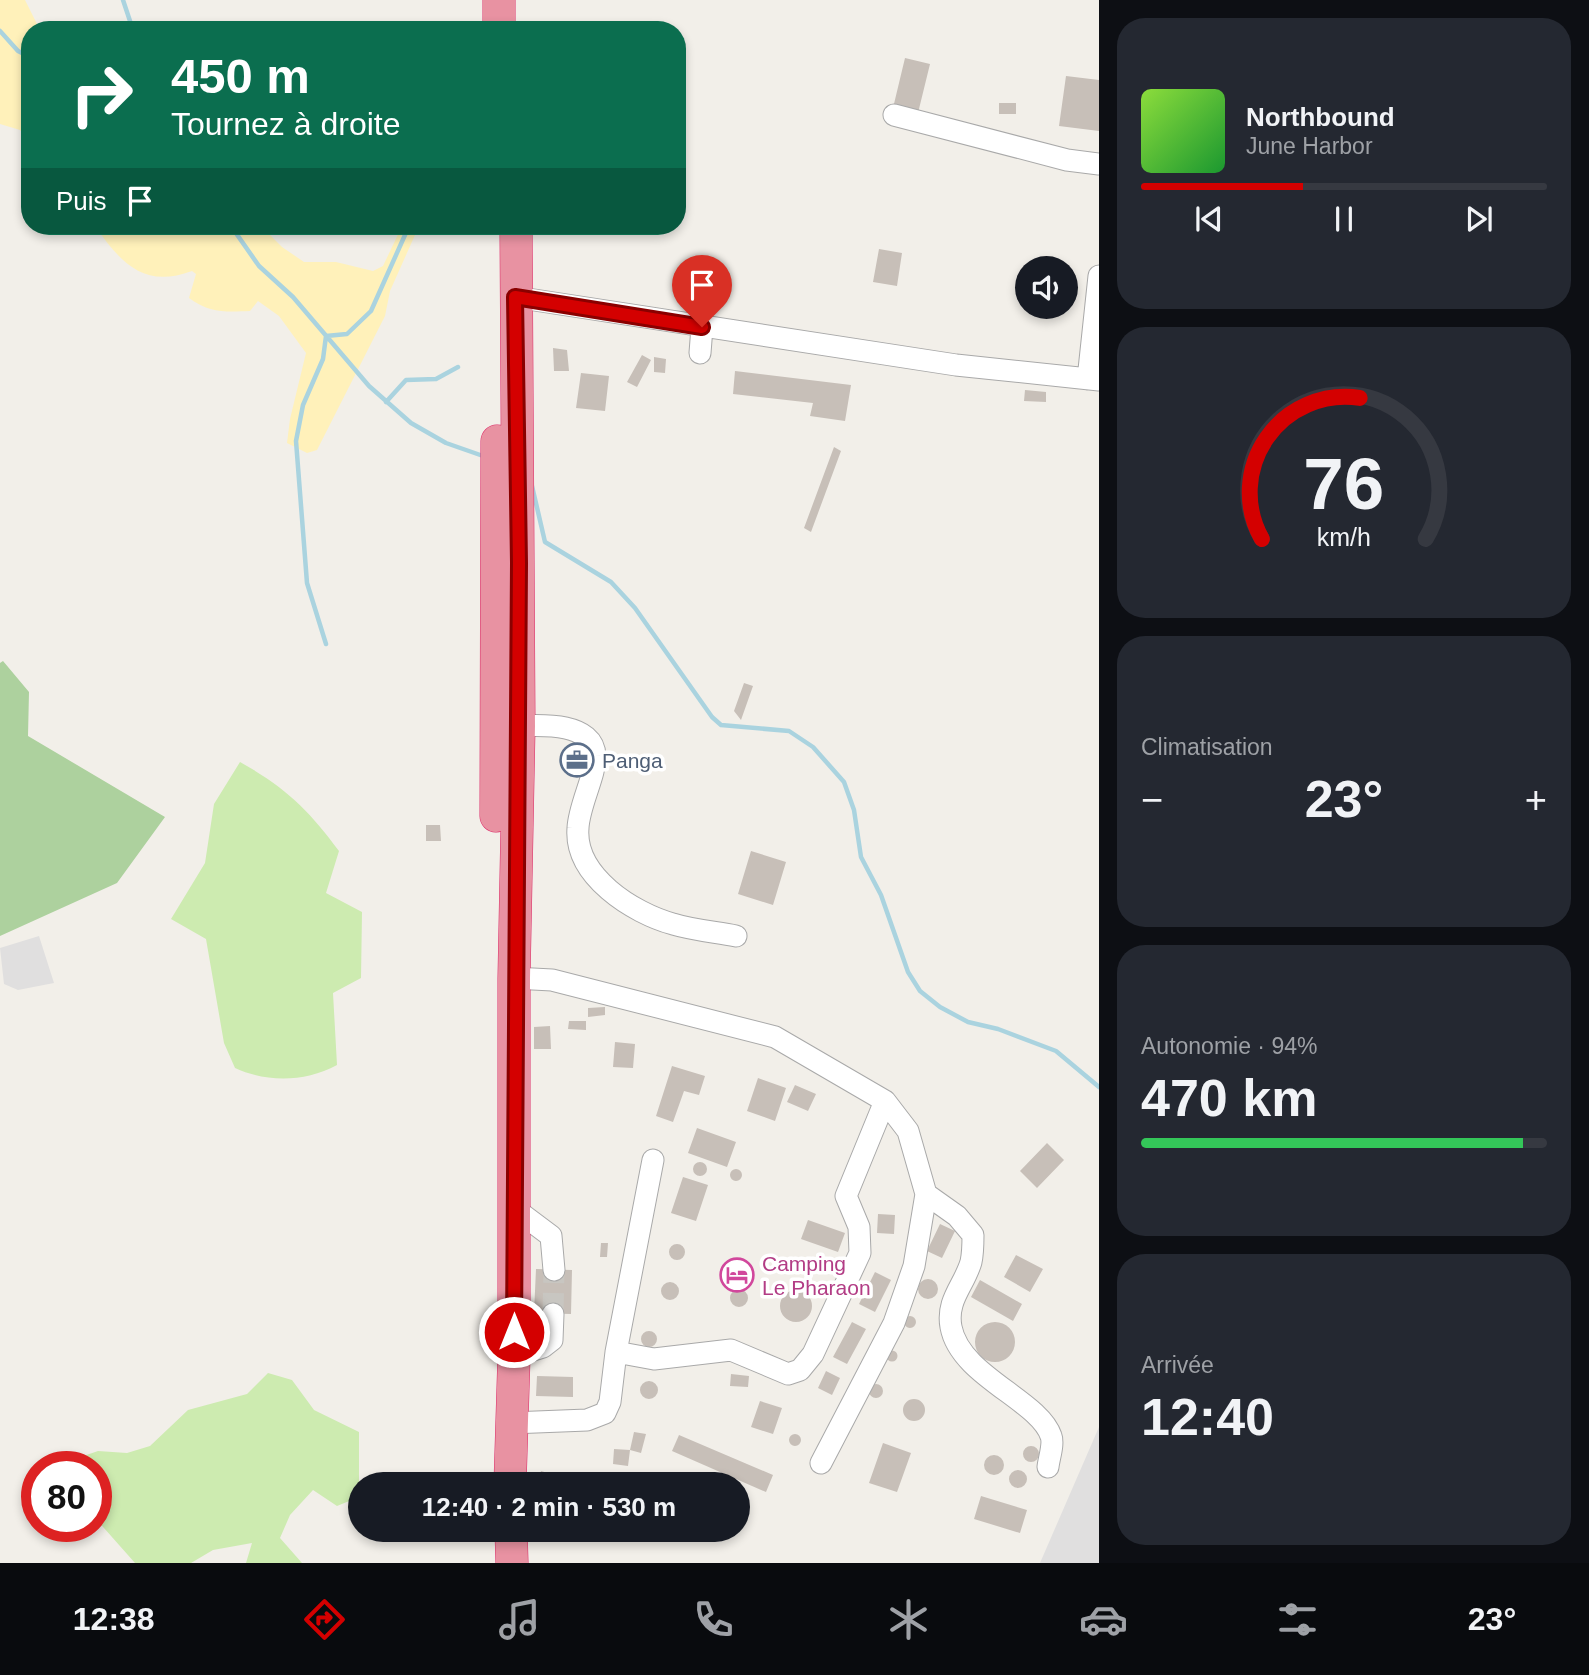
<!DOCTYPE html>
<html lang="fr">
<head>
<meta charset="utf-8">
<style>
  body { margin:0; font-family:Arial,sans-serif; background:#242831; color:#f1f3f6; height:100vh; display:flex; flex-direction:column; font-size:26px; white-space:nowrap }
  * { box-sizing:border-box; margin:0 }
  p { font-size:23px; color:#9ea1a6 }
  .icon { flex:none; width:38px; height:38px; fill:none; stroke:currentColor; stroke-width:2; stroke-linecap:round; stroke-linejoin:round }
  .map { position:relative; flex:1; overflow:hidden }
  .side { display:flex; flex-direction:column; gap:18px; padding:18px; background:#0d0f14; width:490px }
  .side>* { flex:none }
  .hud { position:absolute; left:21px; top:21px; width:665px; height:214px; border-radius:28px; box-shadow:0 4px 10px #0003; background:#0b6e4f; color:#fff; overflow:hidden }
  .buttons { position:absolute; left:1015px; top:256px; display:grid; gap:14px }
  .buttons a { display:grid; place-items:center; width:63px; height:63px; border-radius:50%; background:#171b24; box-shadow:0 4px 10px #0003; font-size:35px }
  .speed { position:absolute; left:21px; top:1451px; display:flex; gap:14px; font-size:35px; font-weight:700; text-align:center }
  .speed>* { display:grid; place-content:center; width:91px; height:91px; border-radius:50%; background:#171b24; box-shadow:0 4px 10px #0003; line-height:1 }
  .speed .limit { border:10px solid #d22; background:#fff; color:#111 }
  .pin { position:absolute; display:grid; place-items:center; width:60px; height:60px; color:#fff; margin:-72px -30px; border-radius:50% 50% 50% 0; rotate:-45deg; box-shadow:0 0 7px #0007 }
  .pin .icon { rotate:45deg }
  .me { position:absolute; width:77px; margin:-38px; rotate:0deg; stroke-linejoin:round; filter:drop-shadow(0 0 5px #0008) }
  .turn { display:flex; align-items:center; gap:24px; height:147px; padding:0 35px; font-size:32px }
  .turn .icon { width:91px; height:91px; stroke-width:2.5 }
  .turn b { display:block; font-size:49px; line-height:60px }
  .then { display:flex; align-items:center; height:66px; padding:0 35px; background:#0003; gap:14px; font-size:26px }
  .big { font-size:52px; font-weight:800; line-height:1.1 }
  .side .widget { flex:1; display:flex; flex-direction:column; justify-content:center; gap:10px; min-width:0; padding:0 24px; border-radius:28px; background:#242831 }
  .side .dial { align-items:center; gap:0 }
  .dial svg { height:182px; overflow:visible; fill:none; stroke:#363941; stroke-width:7; stroke-linecap:round; text-anchor:middle }
  .dial text { fill:#f1f3f6; stroke:none }
  .song { display:flex; align-items:center; gap:21px }
  .cover { width:84px; height:84px; border-radius:10px; background:linear-gradient(135deg,hsl(90 70% 55%),hsl(130 70% 35%)) }
  .played { height:7px; border-radius:4px; background:linear-gradient(90deg,#d40000 40%,#363941 40%) }
  .keys { display:flex; justify-content:space-around; direction:ltr }
  .heat { display:flex; justify-content:space-between; align-items:center; font-size:38px; direction:ltr }
  .charge { height:10px; border-radius:5px; background:linear-gradient(90deg,#34c759 94%,#363941 0) }
  .trip { position:absolute; left:348px; top:1472px; width:402px; height:70px; border-radius:35px; background:#171b24; box-shadow:0 4px 10px #0003; font-weight:800; line-height:70px; text-align:center }
  .tabs { display:flex; height:112px; justify-content:space-around; align-items:center; background:#090b0e; color:#9ea1a6 }
  .tabs .icon { width:49px; height:49px }
  .tabs .active { color:#d40000 }
  .tabs b { font-size:32px; color:#f1f3f6 }
  main { display:flex; flex:1; min-height:0 }
  .map>svg:first-child { display:block }
</style>
</head>
<body>
<main>
<div class="map">
<svg width="1099" height="1563" viewBox="0 0 1099 1563">
  <rect width="100%" height="100%" fill="#f2efe9"/>
  <path fill="#e0dfdf" d="M39,936L54,983L18,990L4,984L0,948Z
    M1099,1427V1563H1040Z"/>
  <path fill="#cdebb0" d="M240,762C285,787 309,810 339,851L326,893L362,912L361,978L333,993L337,1065C305,1082 268,1083 235,1068L224,1043L206,939L171,919L205,863L214,804Z
    M268,1373L292,1380L314,1410L359,1432V1497L337,1506L313,1490L290,1515L280,1538L302,1563H246L252,1543L213,1550L191,1563H135L96,1519V1466H68L69,1461L98,1451L127,1453L150,1446L188,1410L247,1394Z"/>
  <path fill="#add19e" d="M3,661L29,692L28,736L165,817L117,883L0,936V663Z"/>
  <path fill="#fff1ba" d="M0,0H25L40,30H30V142L20,130L0,124Z
    M95,226H261L282,247L304,262H336L373,271L383,266L402,226H419L390,291L385,316L317,450L307,453L287,443L290,419L306,353L279,316L258,301L250,311C225,312 209,313 189,298L196,274L192,271C144,289 121,263 95,226Z"/>
  <g fill="none" stroke-linecap="round" stroke-linejoin="round">
    <path stroke="#aad3df" stroke-width="4.5" d="M123,0L133,30
      M0,31L18,51L30,57
      M231,226L259,266L293,297L369,386L411,423L446,443L486,457
      M386,402L406,380L436,379L458,367
      M532,486L545,542L611,582L635,608L712,717L721,725L789,731L813,747L844,782L854,810L861,857L881,895L908,972L920,991L940,1007L968,1022L998,1029L1056,1051L1099,1087
      M326,644L307,583L296,441L303,405L323,359L326,336L347,334L371,311L409,226"/>
  </g>
  <path fill="#c7bfb8" d="M905,58L930,64L918,113L893,108Z
    M1066,76L1099,80V131L1059,126Z
    M999,103H1016V114H999Z
    M879,249L902,253L897,286L873,282Z
    M553,348L567,350L569,371H554Z
    M642,355L651,360L637,387L627,382Z
    M654,357L666,359L665,373L654,372Z
    M735,371L851,385L845,421L810,416L813,403L733,394Z
    M581,373L609,376L605,411L576,408Z
    M1025,390L1046,392V402L1024,401Z
    M834,447L841,451L811,532L804,528Z
    M744,683L753,686L741,720L734,711Z
    M426,825H440L441,841H426Z
    M751,851L786,862L773,905L738,894Z
    M605,1007V1015L588,1017V1008Z
    M569,1021H586V1030L568,1029Z
    M550,1026L551,1049H534V1027Z
    M615,1042L635,1044L633,1068L613,1067Z
    M672,1066L705,1076L699,1095L684,1091L673,1122L656,1116Z
    M758,1078L786,1088L775,1121L747,1111Z
    M795,1085L816,1094L808,1111L787,1102Z
    M697,1128L736,1142L727,1167L688,1153Z
    M1047,1143L1064,1160L1037,1188L1020,1171Z
    M693 1169a7 7 0 1 1 14 0a7 7 0 1 1-14 0Z
    M730 1175a6 6 0 1 1 12 0a6 6 0 1 1-12 0Z
    M683,1177L708,1185L696,1221L671,1213Z
    M878,1214L895,1215L894,1234L877,1233Z
    M808,1220L845,1233L838,1252L801,1239Z
    M940,1224L955,1231L942,1258L927,1251Z
    M601,1243H608L607,1257H600Z
    M669 1252a8 8 0 1 1 16 0a8 8 0 1 1-16 0Z
    M1016,1255L1043,1269L1030,1292L1004,1277Z
    M536,1269L572,1270L571,1314L534,1313Z
    M875,1272L891,1280L875,1312L859,1304Z
    M918 1289a10 10 0 1 1 20 0a10 10 0 1 1-20 0Z
    M980,1280L1022,1304L1013,1321L971,1297Z
    M661 1291a9 9 0 1 1 18 0a9 9 0 1 1-18 0Z
    M730 1298a9 9 0 1 1 18 0a9 9 0 1 1-18 0Z
    M780 1306a16 16 0 1 1 32 0a16 16 0 1 1-32 0Z
    M904 1322a6 6 0 1 1 12 0a6 6 0 1 1-12 0Z
    M852,1322L866,1329L847,1364L833,1357Z
    M975 1342a20 20 0 1 1 40 0a20 20 0 1 1-40 0Z
    M641 1339a8 8 0 1 1 16 0a8 8 0 1 1-16 0Z
    M886.5 1356a5.5 5.5 0 1 1 11 0a5.5 5.5 0 1 1-11 0Z
    M826,1371L840,1378L832,1395L818,1388Z
    M731,1374L749,1376L748,1387L730,1386Z
    M537,1376L573,1377V1397L536,1396Z
    M640 1390a9 9 0 1 1 18 0a9 9 0 1 1-18 0Z
    M869 1391a7 7 0 1 1 14 0a7 7 0 1 1-14 0Z
    M903 1410a11 11 0 1 1 22 0a11 11 0 1 1-22 0Z
    M760,1401L782,1408L773,1434L751,1427Z
    M634,1432L646,1434L641,1453L630,1450L628,1466L613,1464L614,1449L630,1450Z
    M789 1440a6 6 0 1 1 12 0a6 6 0 1 1-12 0Z
    M679,1435L773,1475L766,1492L672,1451Z
    M883,1443L911,1453L897,1492L869,1483Z
    M1023 1454a8 8 0 1 1 16 0a8 8 0 1 1-16 0Z
    M984 1465a10 10 0 1 1 20 0a10 10 0 1 1-20 0Z
    M1009 1479a9 9 0 1 1 18 0a9 9 0 1 1-18 0Z
    M541,1471L558,1476L555,1484H537Z
    M981,1496L1027,1510L1020,1533L974,1519Z"/>
  <g fill="none" stroke-linecap="round" stroke-linejoin="round">
    <path stroke="#c8c6c1" stroke-width="21" stroke-dasharray="21 10" stroke-linecap="butt" d="M553,1314L554,1270"/>
    <defs>
      <path id="minor" d="M894,115L1067,160L1099,164
        M515,297L956,365L1099,380
        M700,353L702,327
        M1088,379L1099,276
        M519,726C541,725 594,722 595,756C596,775 579,805 578,828C574,876 633,913 673,924C693,930 715,932 736,936
        M514,978L552,980L775,1037L885,1101L908,1131L926,1194L914,1266L894,1323L821,1463
        M926,1194L957,1216L973,1235C973,1244 973,1253 971,1262C964,1286 946,1300 951,1327C960,1376 1039,1400 1051,1436C1054,1444 1049,1458 1048,1467
        M515,1209L551,1236L554,1270
        M616,1352L654,1359L731,1350L788,1374L800,1370L813,1354L860,1253L859,1227L846,1196L885,1101
        M514,1356L543,1347L552,1340L553,1314
        M511,1423L587,1420L605,1413L610,1402L616,1352L653,1160"/>
      <path id="highway" d="M499,30V0
        M496,816L497,441
        M510,1484L514,1356V978L519,726L516,226
        M511,1530L512,1563"/>
    </defs>
    <use href="#minor" stroke="#a9a9a9" stroke-width="23"/>
    <use href="#highway" stroke="#dc2a67" stroke-width="33"/>
    <use href="#minor" stroke="#fff" stroke-width="21"/>
    <use href="#highway" stroke="#e892a2" stroke-width="32"/>
  </g>
  <g fill="none" stroke-linecap="round" stroke-linejoin="round">
    <defs>
      <path id="route" d="M514,1332L519,563L515,297L702,327"/>
    </defs>
    <use href="#route" stroke="#8a0000" stroke-width="18"/>
    <use href="#route" stroke="#d40000" stroke-width="12"/>
  </g>
  <defs>
    <symbol id="office-ring" viewBox="-11 -11 22 22"><circle r="9.5" fill="#fff" stroke="#5c6f8a" stroke-width="1.5"/><path d="M-6-3h4V-5.5h4V-3h4V5H-6ZM-1-4.5V-3h2v-1.5ZM-6 0V1H6V0Z" fill="#5c6f8a"/></symbol>
    <symbol id="hotel-ring" viewBox="-11 -11 22 22"><circle r="9.5" fill="#fff" stroke="#d1479c" stroke-width="1.5"/><path d="M-6-4.5h1.5V1H6V5H4.5V3h-9V5H-6ZM-4 0a1.8 1.8 0 1 1 3.6 0ZM.5 0V-2.5h3Q6-2.5 6 0Z" fill="#d1479c"/></symbol>
  </defs>
  <g fill-rule="evenodd">
    <use href="#office-ring" x="558" y="741" width="38" height="38"/>
    <use href="#hotel-ring" x="718" y="1256" width="38" height="38"/>
  </g>
  <g text-anchor="middle" dominant-baseline="central" stroke-width="7" stroke-linejoin="round" paint-order="stroke">
    <g font-size="21" fill="#4e5e75" stroke="#fff" text-anchor="start">
      <text x="602" y="760">Panga</text>
    </g>
    <g font-size="21" fill="#b23c85" stroke="#fff" text-anchor="start">
      <text x="762" y="1263">Camping<tspan x="762" dy="24">Le Pharaon</tspan></text>
    </g>
  </g>
</svg>
<div class="buttons">
<a><svg class="icon" aria-label="sound" viewBox="0 0 24 24"><path d="M4 9h4l5-4v14l-5-4H4zM17 9q2 3 0 6"/></svg></a>
</div>
<div class="speed"><div class="limit">80</div></div>
<div class="pin" style="left:702px;top:327px;background:#d93025"><svg class="icon" aria-label="arrive" viewBox="0 0 24 24"><path d="M6 21V4h12l-3 4 3 4H6"/></svg></div>
<svg class="me" style="left:514px;top:1332px" viewBox="-20 -20 40 40"><circle r="17" fill="#d40000" stroke="#fff" stroke-width="3"/><path d="M0-11L8 9 0 5-8 9z" fill="#fff"/></svg>
<div class="trip">12:40 · 2 min · 530 m</div>
<div class="hud">
<div class="turn"><svg class="icon" aria-label="right" viewBox="0 0 24 24"><path d="M7 20v-9h11M14 6l5 5-5 5"/></svg><div><b>450 m</b>Tournez à droite</div></div>
<div class="then">Puis<svg class="icon" aria-label="arrive" viewBox="0 0 24 24"><path d="M6 21V4h12l-3 4 3 4H6"/></svg></div>
</div>
</div>
<section class="side">
<div class="widget">
<div class="song"><i class="cover"></i><div><b>Northbound</b><p>June Harbor</p></div></div>
<div class="played"></div>
<div class="keys"><svg class="icon" aria-label="previous" viewBox="0 0 24 24"><path d="M18 5L8 12l10 7zM5 5v14"/></svg><svg class="icon" aria-label="pause" viewBox="0 0 24 24"><path d="M8 5v14M16 5v14"/></svg><svg class="icon" aria-label="next" viewBox="0 0 24 24"><path d="M6 5l10 7-10 7zM19 5v14"/></svg></div>
</div>
<div class="widget dial"><svg viewBox="0 0 100 80">
<path d="M14 69A42 42 0 1 1 86 69"/>
<path d="M14 69A42 42 0 0 1 57 7" stroke="#d40000"/>
<text x="50" y="56" font-size="32" font-weight="700">76</text>
<text x="50" y="72" font-size="11">km/h</text>
</svg></div>
<div class="widget"><p>Climatisation</p>
<div class="heat"><a>−</a><b class="big">23°</b><a>+</a></div>
</div>
<div class="widget"><p>Autonomie · 94%</p><b class="big">470 km</b><div class="charge"></div></div>
<div class="widget"><p>Arrivée</p><b class="big">12:40</b></div>
</section>
</main>
<nav class="tabs">
<b>12:38</b>
<svg class="icon active" aria-label="directions" viewBox="0 0 24 24"><path d="M12 3l9 9-9 9-9-9zM9 14v-3h6M13 9l2 2-2 2"/></svg>
<svg class="icon" aria-label="music" viewBox="0 0 24 24"><path d="M9 18V5l10-2v13"/><circle cx="6" cy="18" r="3"/><circle cx="16" cy="16" r="3"/></svg>
<svg class="icon" aria-label="phone" viewBox="0 0 24 24"><path d="M5 4h4l2 5-3 2q2 4 5 5l2-3 5 2v4C11 20 4 13 5 4z"/></svg>
<svg class="icon" aria-label="climate" viewBox="0 0 24 24"><path d="M12 3v18M4 7l16 10M4 17L20 7"/></svg>
<svg class="icon" aria-label="car" viewBox="0 0 24 24"><path d="M5 17H2v-5l4-1 3-4h7l3 4 3 1v5h-3M9 17h6M6 11h13"/><circle cx="7" cy="17" r="2"/><circle cx="17" cy="17" r="2"/></svg>
<svg class="icon" aria-label="filters" viewBox="0 0 24 24"><path d="M4 7h16M4 17h16"/><circle cx="9" cy="7" r="2"/><circle cx="15" cy="17" r="2"/></svg>
<b>23°</b>
</nav>
</body>
</html>
